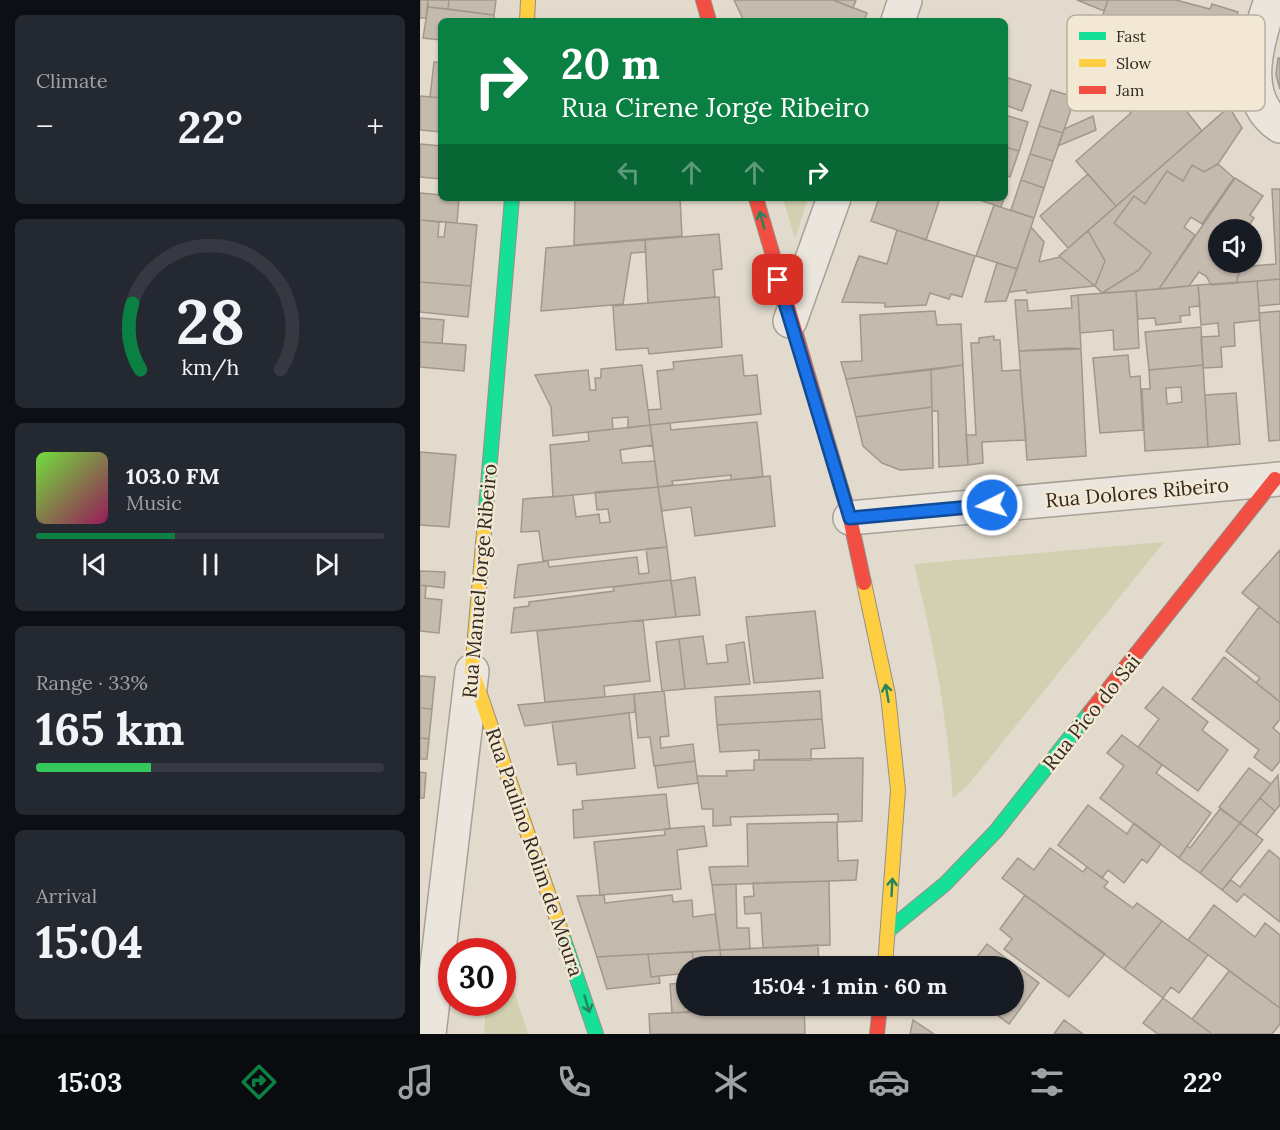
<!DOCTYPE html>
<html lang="en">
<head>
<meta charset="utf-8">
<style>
  body { margin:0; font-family:Lora,serif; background:#242831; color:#f1f3f6; height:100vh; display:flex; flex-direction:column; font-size:22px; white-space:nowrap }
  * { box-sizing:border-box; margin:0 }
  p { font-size:20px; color:#9ea1a6 }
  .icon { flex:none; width:33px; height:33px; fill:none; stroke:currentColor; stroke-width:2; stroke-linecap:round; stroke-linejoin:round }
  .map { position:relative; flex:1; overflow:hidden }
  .sheet { display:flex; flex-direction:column; gap:15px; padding:15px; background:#0d0f14; width:420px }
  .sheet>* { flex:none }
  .guide { position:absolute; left:18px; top:18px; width:570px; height:183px; border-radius:9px; box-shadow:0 2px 4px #0004; background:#0b8043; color:#fff; overflow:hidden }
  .fabs { position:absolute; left:788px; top:219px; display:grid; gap:12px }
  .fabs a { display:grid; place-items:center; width:54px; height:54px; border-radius:50%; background:#171b24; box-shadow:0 2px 4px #0004; font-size:30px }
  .speed { position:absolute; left:18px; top:938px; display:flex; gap:12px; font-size:30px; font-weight:700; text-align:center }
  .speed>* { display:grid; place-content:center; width:78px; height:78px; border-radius:50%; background:#171b24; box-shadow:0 2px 4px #0004; line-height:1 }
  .speed .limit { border:9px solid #d22; background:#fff; color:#111 }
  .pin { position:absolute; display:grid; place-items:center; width:51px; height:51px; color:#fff; margin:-26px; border-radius:12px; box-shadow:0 3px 9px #0006 }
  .me { position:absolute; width:66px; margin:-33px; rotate:265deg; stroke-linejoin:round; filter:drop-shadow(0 0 4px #0008) }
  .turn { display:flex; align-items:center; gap:21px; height:126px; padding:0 24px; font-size:27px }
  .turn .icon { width:78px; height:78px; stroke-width:2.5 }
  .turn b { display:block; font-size:42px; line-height:51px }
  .lanes { display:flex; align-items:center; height:57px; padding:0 24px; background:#0003; justify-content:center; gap:30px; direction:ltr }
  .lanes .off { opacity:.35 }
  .big { font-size:45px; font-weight:700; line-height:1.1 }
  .sheet .tile { flex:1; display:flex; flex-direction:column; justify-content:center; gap:9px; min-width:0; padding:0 21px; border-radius:9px; background:#242831 }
  .sheet .dial { align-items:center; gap:0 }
  .dial svg { height:156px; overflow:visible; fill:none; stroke:#363941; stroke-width:7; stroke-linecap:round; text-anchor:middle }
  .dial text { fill:#f1f3f6; stroke:none }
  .song { display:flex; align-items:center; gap:18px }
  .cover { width:72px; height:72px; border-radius:9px; background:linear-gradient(135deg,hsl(100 70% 55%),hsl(330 70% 35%)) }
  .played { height:6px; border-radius:3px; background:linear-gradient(90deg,#0b8043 40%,#363941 40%) }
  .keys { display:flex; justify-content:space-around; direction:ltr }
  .heat { display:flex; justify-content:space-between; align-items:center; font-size:33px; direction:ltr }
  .charge { height:9px; border-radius:4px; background:linear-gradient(90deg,#34c759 33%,#363941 0) }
  .trip { position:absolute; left:256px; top:956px; width:348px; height:60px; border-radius:30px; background:#171b24; box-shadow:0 2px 4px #0004; font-weight:700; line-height:60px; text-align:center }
  .tabs { display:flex; height:96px; justify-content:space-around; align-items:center; background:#090b0e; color:#9ea1a6 }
  .tabs .icon { width:42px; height:42px }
  .tabs .current { color:#0b8043 }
  .tabs b { font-size:27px; color:#f1f3f6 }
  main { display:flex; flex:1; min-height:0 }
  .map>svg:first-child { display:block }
</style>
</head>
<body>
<main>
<section class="sheet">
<div class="tile"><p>Climate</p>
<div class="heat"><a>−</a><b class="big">22°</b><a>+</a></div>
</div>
<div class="tile dial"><svg viewBox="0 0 100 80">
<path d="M14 69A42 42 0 1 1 86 69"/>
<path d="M14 69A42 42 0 0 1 10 35" stroke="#0b8043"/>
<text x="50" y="56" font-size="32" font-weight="700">28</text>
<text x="50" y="72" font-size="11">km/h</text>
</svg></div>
<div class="tile">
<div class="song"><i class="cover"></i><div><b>103.0 FM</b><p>Music</p></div></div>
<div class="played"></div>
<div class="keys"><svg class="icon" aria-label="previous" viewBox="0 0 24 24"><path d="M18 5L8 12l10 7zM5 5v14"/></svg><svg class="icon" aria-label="pause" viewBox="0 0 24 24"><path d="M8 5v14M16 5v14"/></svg><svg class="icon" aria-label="next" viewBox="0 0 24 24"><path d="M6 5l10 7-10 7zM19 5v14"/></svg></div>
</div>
<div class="tile"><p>Range · 33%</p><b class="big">165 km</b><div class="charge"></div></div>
<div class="tile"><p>Arrival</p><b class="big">15:04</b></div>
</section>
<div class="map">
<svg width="860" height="1034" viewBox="0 0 860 1034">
  <rect width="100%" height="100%" fill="#e2dacd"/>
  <path fill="#d1d0b1" d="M363,198H388L375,239Z
    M744,542L548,785L533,798C527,716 514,644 494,564Z
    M83,958L108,1034H64L66,1002H82Z"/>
  <path fill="#c5baae" stroke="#a2978d" stroke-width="1.5" fill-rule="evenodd" d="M0,0H8L6,18H0Z
    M8,0H29L28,9L8,7Z
    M29,0H76L74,15L28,9Z
    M314,0H413L447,13L444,21H324Z
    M413,0H436L433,8Z
    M657,0H688L684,11Z
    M688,0H756L790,9L792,4L818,12L804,60L781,70L785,59L693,36L692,39L676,35Z
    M8,7L74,15V21H21V40L3,38Z
    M858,58H860V89L856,75Z
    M14,62L21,63V98L10,97Z
    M585,77L611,85L602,111L585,105Z
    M746,85L782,131L696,206L656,161L711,113L703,103Z
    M631,90L655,97L643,133L619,126Z
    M0,96L21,98V132L0,130Z
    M809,107L822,128L798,164L784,172L772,165L763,181L747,171L725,204L714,196L694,223L731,253L719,270L682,293L675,286L685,261L668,231Z
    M585,115L608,122L599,151L585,147Z
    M673,116L676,130L638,146L644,129Z
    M619,126L643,133L633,161L610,154Z
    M0,144L21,146V179L0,177Z
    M585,147L599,151L590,177L585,175Z
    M610,154L633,161L624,188L601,180Z
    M798,164L814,178L782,224L771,217L764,227L775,235L739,289L682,293L719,270L731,253L694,223L714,196L725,204L747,171L763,181L772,165L784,172Z
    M668,174L696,206L648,248L620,216Z
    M815,178L843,196L830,215L834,218L826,230H798V262H822L816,283L791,285L786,276L779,272L769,286L739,289Z
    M601,180L624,188L614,218L591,210Z
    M852,189H860V279L816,283L821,267L856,264Z
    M0,193L21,195V198H39L37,223L0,220Z
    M155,198H260L262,236L154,245Z
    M459,198H520L506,240L451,221Z
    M553,198H584L581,207Z
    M574,205L614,218L597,269L556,256Z
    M0,220L19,222L18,237H24L26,222L57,225L51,286L0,282Z
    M611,227L624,242L619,262L640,257L675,286L607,293L606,290L589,292Z
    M477,230L555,256L542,297L531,294L529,299L510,293L506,305L465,307V303L422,302L439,256L467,264Z
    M668,231L685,261L675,286L639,256Z
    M299,234L302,269L293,270L295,297L228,303L225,240Z
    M225,240L226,252L211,253L203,304L121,311L126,248Z
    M577,263L597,269L586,301L565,302Z
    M860,279V304L839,306L837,281Z
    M837,281L840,320L814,323L815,346L801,347L802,367L783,368L781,337L799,336L798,323L781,325L778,285Z
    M0,282L51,286L48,317L0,312Z
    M778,285L780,306L769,307L770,315L760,316L761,322L736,325L735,318L718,319L716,291Z
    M716,291L719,348L694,350L693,330L660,333L658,295Z
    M658,295L661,349L599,351L595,300H607L608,311L652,308L651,296Z
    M299,297L302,347L229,354L228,348L196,350L193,306Z
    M515,311L517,325L541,324L543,365L426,379L421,362L442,361L440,315Z
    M860,311V440L849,441L839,313Z
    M0,318L24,320L22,343L0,342Z
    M781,327L783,365L729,370L725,332Z
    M574,336V340H580L582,371L600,370L606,440L562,442L563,463L548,465L546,435H556L551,343H559V338Z
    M0,342L46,345L44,371L0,367Z
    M649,348L661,349L666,456L607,460L599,351Z
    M322,355L324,376L337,375L341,414L230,425L228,410L241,409L237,371L254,369L253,362Z
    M708,355L710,377L720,376L723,430L680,433L673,358Z
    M222,365L230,425L208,428V417L192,418L193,429L133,436L131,407L115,375L168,370L170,390H176L175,378H181V369Z
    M543,365L548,465L519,467L518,411H512L511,370Z
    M783,365L788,447L725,451L722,389H730L729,370ZM761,387L762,402L747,404L746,388Z
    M511,370L512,407L436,417L426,379Z
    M816,393L820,444L788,447L785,395Z
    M512,407L513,468L480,470L462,463L443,446L436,417Z
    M337,422L343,477L311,480V475L252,481L253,485L238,487L230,425L250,423L251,430Z
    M230,425L233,445L200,450L202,463L235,461L238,487L133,497L130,445L169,441L168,432Z
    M0,452L36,455L29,527L0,525Z
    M350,476L355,526L275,536L271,507L242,511L238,487Z
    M238,487L247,547L123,561L119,531L101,532L103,499L153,495L156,517L179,514L180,523L190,522L188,509L177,510L175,492Z
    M247,547L251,580L94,598L98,565L128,561L129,567L217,557L219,574L229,573L226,549Z
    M860,550V624L822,593Z
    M0,571L25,572L24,588L0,585Z
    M275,577L280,615L256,617L251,581Z
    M251,580L256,617L91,633L94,608L109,606V602L194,591L193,587Z
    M0,585L6,586L5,598L22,600L19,633L0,631Z
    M839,607L860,624V702L836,683L840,678L806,651Z
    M395,611L403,678L334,683L326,617Z
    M223,620L230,681L184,686L185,697L125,702L117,631Z
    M283,636L287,664L308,662L306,645L324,642L330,684L265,689L259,639Z
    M259,639L265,689L242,691L236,642Z
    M804,657L860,702V719L853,728L860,734V761L852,771L834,757L839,750L772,699Z
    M0,676L15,677L12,709L0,708Z
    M743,687L788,722L782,730L808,750L778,791L718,747L739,719L725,708Z
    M244,691L249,736L240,737L241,748L273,744L275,761L234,766L230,737L218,738L214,694Z
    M400,691L402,719L297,725L295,697Z
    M214,694L215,712L105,726L98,705Z
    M0,708L12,709L9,739L0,738Z
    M209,713L215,768L157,775L156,763L138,765L132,722Z
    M402,719L405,748L391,749V760H339V750L300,752L297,725Z
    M702,735L742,765L736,773L791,813L759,858L680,798L704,766L687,753Z
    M0,738L9,739L7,759H0Z
    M443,758L442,821L418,822V814L310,817L311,825L293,826V809H282L277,776H307L306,771L334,770V760Z
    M275,761L278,783L238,788L235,766Z
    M829,768L851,784L820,823L799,807Z
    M0,772L6,773L4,798H0Z
    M858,775L860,805L855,811L840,798Z
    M246,794L250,829L154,838L153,810L163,809L162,801Z
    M840,798L855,811L836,835L820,823Z
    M668,805L707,834L714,823L741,844L727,863L722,859L704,883L688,870L682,878L638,845Z
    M800,809L820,823L780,873L759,858L767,846L770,848Z
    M417,822L418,861L438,860L436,880L292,885L289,867L328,866L327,824Z
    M820,823L843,840L802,890L780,873Z
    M284,826L287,846L257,850L261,889L180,895L174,842L245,835L244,829Z
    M630,848L663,872L667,867L688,882L684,887L713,908L717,903L742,921L704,969L582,878L598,858L614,870Z
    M849,850L860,859V922L824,894L817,902L802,890L811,880L820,887Z
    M409,881L410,945L343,948L341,913L325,914L324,897L334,896L333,883Z
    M316,884L317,928H329L330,949L300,950L292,885Z
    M184,895L185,903L252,895L253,902L272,900L273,917L295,914L300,950L177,957L157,896Z
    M605,895L685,954L649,997L584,949L592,939L580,929Z
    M794,905L835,937L845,923L860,935V1008L768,940Z
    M742,921L788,955L759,993L751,987L743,998L704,969Z
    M567,944L619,983L589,1024L564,1005H594V966H550Z
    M398,945L399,966H302L300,950Z
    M300,950L302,966H274L272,952Z
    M272,952L274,966H267V973L231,977L228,954Z
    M228,954L231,977L239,976L240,983L187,989L177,957Z
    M809,971L860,1008V1024L852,1034H792L772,1019Z
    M267,983V1005H308L309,1010L252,1013L250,984Z
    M743,998L772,1019L792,1034H738L723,1023Z
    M364,1005H419L364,1008Z
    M384,1006L385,1034H230L229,1014Z
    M493,1020L514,1034H490Z
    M644,1020L663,1034H634Z"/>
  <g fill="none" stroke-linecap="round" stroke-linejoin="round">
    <defs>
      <path id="street" d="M851,0C838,38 818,98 860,126
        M478,21L485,0
        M370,321L414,198
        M430,518L860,479
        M9,1034L52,671"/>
      <path id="fast" d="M66,509L92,198
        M470,929L525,884L576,831L670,712
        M142,934L176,1034"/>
      <path id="slow" d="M107,21L108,0
        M66,509L52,671L142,934
        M444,583L468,695L478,790L465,966"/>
      <path id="jam" d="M283,0L289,21
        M336,198L430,518L444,583
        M670,712L855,479
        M457,1034L460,1005"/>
    </defs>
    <use href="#street" stroke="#a7a096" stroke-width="36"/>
    <use href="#fast" stroke="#978f86" stroke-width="16"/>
    <use href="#slow" stroke="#978f86" stroke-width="16"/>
    <use href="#jam" stroke="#978f86" stroke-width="16"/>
    <use href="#street" stroke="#eae6de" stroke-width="33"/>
    <use href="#fast" stroke="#16e098" stroke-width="14"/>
    <use href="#slow" stroke="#ffcf43" stroke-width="14"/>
    <use href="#jam" stroke="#f24e42" stroke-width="14"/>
  </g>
  <defs><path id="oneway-shaft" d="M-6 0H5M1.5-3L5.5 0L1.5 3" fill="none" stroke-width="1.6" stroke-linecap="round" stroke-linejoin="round" transform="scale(1.5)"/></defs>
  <g stroke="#25845c">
    <use href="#oneway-shaft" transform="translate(342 220) rotate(-105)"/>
    <use href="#oneway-shaft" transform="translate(467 693) rotate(-100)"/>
    <use href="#oneway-shaft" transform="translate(472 887) rotate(-87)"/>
    <use href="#oneway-shaft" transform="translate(167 1004) rotate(73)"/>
  </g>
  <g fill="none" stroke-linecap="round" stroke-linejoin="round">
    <defs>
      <path id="route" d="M358,280L430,518L572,505"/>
    </defs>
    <use href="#route" stroke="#114b97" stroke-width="15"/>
    <use href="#route" stroke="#1a73e8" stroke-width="10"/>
  </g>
  <g text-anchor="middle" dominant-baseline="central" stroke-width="5" stroke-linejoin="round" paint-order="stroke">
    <g font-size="20" fill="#34291f" stroke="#f2e8d4">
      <text transform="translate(717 492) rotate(-5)">Rua Dolores Ribeiro</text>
      <text transform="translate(59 581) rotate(-85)">Rua Manuel Jorge Ribeiro</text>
      <text transform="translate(671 712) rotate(-51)">Rua Pico do Sai</text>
      <text transform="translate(115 852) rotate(71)">Rua Paulino Rolim de Moura</text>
    </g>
  </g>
  <rect x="647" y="15" width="198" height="96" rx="9" fill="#f2e8d4" stroke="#b9af9e" stroke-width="1.5"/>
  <rect x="659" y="32" width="27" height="8" fill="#16e098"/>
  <rect x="659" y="59" width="27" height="8" fill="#ffcf43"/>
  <rect x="659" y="86" width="27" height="8" fill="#f24e42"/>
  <g font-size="16" fill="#34291f">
    <text x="696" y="42">Fast</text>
    <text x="696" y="69">Slow</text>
    <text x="696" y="96">Jam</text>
  </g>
</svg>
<div class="fabs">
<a><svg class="icon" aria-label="sound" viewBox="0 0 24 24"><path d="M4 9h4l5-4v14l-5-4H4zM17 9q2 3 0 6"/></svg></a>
</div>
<div class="speed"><div class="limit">30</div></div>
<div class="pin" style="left:358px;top:280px;background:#d93025"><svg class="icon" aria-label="arrive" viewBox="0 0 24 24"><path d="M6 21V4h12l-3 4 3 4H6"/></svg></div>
<svg class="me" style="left:572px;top:505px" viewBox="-20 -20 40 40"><circle r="17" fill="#1a73e8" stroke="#fff" stroke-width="3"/><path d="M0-11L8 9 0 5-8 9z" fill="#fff"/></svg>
<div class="trip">15:04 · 1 min · 60 m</div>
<div class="guide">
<div class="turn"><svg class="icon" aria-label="right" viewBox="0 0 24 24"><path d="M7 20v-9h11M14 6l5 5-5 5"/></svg><div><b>20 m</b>Rua Cirene Jorge Ribeiro</div></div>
<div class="lanes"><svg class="icon off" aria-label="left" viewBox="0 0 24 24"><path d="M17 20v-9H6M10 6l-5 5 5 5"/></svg><svg class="icon off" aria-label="ahead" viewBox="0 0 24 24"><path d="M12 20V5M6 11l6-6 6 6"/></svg><svg class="icon off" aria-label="ahead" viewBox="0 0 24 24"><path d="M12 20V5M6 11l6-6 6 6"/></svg><svg class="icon" aria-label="right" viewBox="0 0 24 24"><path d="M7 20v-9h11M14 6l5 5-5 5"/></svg></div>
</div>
</div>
</main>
<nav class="tabs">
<b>15:03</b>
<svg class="icon current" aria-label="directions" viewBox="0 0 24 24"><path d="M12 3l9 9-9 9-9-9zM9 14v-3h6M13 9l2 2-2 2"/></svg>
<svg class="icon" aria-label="music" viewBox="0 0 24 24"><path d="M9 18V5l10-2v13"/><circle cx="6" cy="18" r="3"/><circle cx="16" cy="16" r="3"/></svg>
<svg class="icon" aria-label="phone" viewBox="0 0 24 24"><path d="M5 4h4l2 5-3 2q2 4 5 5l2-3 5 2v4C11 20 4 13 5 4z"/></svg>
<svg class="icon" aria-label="climate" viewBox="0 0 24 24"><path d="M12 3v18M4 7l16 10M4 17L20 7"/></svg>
<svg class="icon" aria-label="car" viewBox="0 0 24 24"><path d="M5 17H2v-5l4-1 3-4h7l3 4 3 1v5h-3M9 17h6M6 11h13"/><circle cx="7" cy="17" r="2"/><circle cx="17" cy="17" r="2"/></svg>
<svg class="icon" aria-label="filters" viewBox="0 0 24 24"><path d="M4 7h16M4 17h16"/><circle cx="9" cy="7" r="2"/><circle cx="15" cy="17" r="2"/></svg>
<b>22°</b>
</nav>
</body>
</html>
